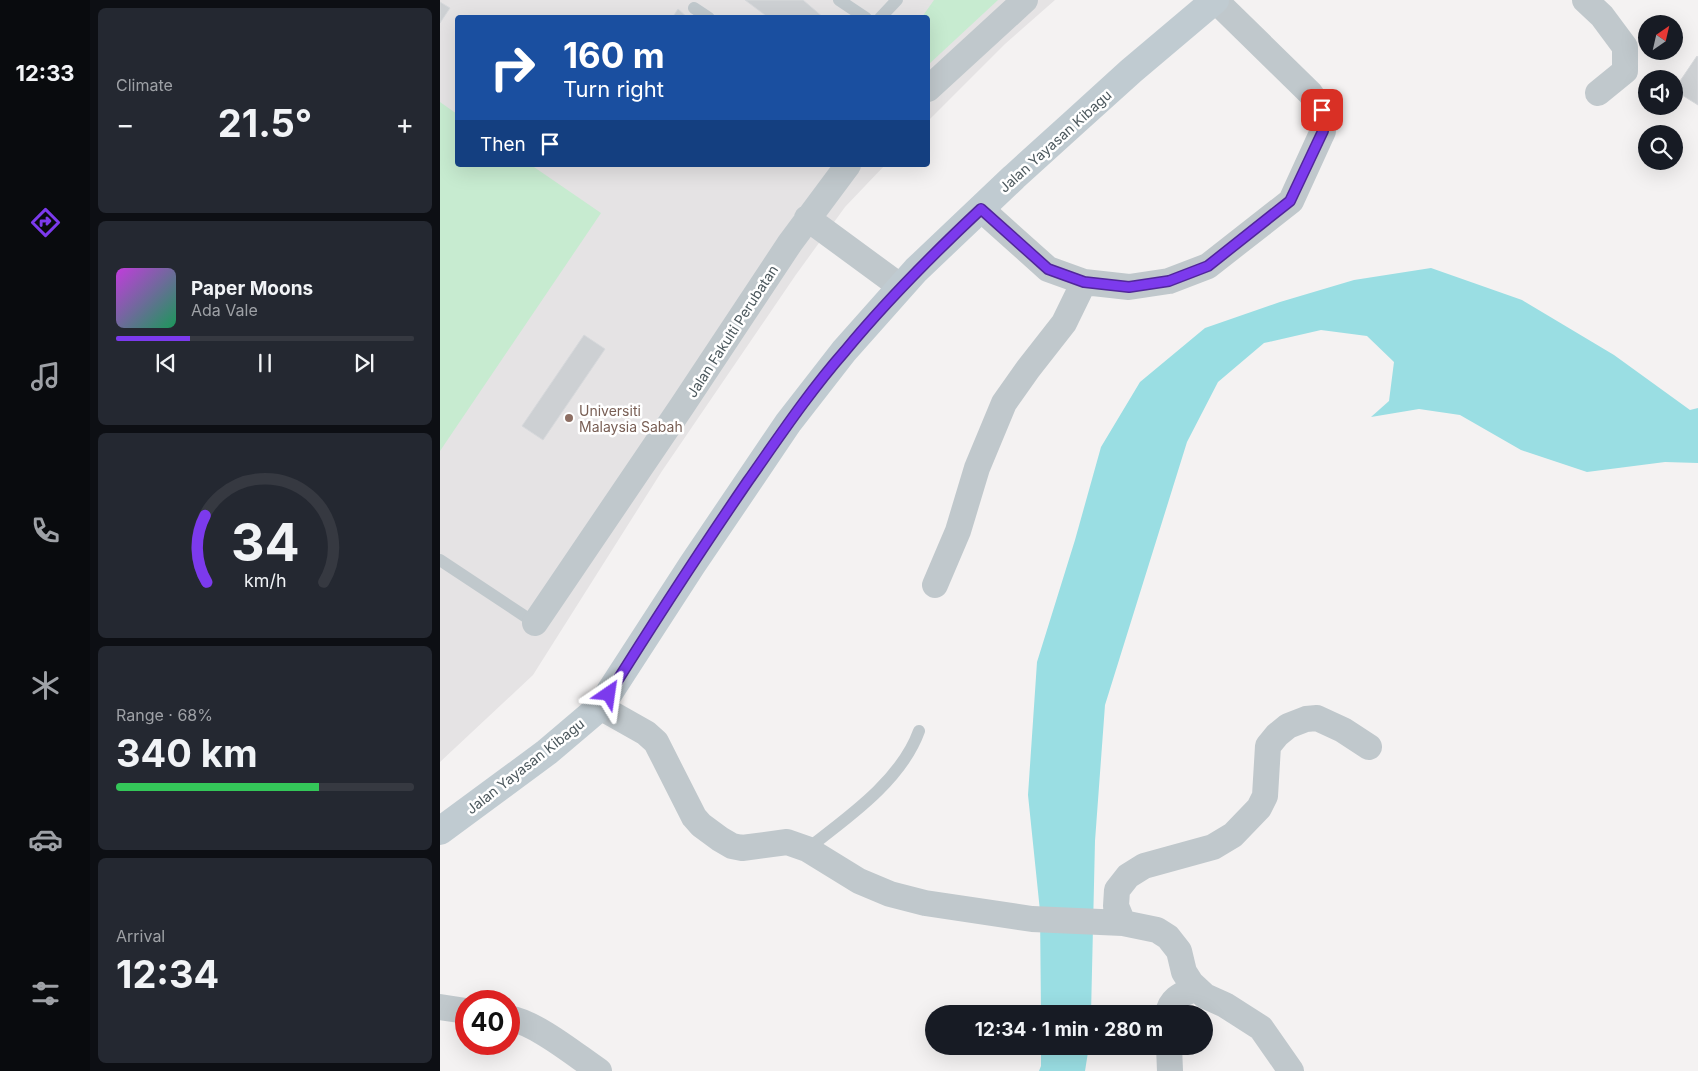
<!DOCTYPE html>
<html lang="en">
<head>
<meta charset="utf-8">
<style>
  body { margin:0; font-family:Inter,sans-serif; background:#242831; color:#f1f3f6; height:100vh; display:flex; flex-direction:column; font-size:19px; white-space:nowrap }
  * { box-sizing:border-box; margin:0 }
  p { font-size:16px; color:#9ea1a6 }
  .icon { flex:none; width:28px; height:28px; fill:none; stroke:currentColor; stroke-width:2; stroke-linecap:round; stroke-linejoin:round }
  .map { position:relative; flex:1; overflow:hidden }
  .sheet { display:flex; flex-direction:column; gap:8px; padding:8px; background:#0d0f14; width:350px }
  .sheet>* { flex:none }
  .guide { position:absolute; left:15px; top:15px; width:475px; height:152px; border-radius:5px; box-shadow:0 5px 20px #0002; background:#1a4fa0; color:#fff; overflow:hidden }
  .needle { width:32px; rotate:34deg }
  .buttons { position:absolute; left:1198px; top:15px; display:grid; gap:10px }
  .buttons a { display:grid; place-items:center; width:45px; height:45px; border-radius:50%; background:#171b24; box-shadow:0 5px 20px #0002; font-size:25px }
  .speed { position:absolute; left:15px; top:990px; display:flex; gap:10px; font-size:25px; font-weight:700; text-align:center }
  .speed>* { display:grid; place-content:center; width:65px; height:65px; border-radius:50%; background:#171b24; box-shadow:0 5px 20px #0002; line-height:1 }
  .speed .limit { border:8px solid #d22; background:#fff; color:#111 }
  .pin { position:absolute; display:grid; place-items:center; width:42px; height:42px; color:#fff; margin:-21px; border-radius:10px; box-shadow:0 2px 8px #0006 }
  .me { position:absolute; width:55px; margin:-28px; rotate:32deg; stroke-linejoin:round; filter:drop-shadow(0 0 4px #0008) }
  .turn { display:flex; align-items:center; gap:18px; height:105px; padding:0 25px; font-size:22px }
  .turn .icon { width:65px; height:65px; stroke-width:2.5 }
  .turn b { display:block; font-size:35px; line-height:42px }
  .then { display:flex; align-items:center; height:48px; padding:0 25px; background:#0003; gap:10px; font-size:19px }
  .big { font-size:38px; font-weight:700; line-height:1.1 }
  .sheet .card { flex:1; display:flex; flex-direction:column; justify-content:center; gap:8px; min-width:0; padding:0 18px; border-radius:8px; background:#242831 }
  .sheet .dial { align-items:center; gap:0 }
  .dial svg { height:130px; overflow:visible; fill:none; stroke:#363941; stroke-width:7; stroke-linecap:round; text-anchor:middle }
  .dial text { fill:#f1f3f6; stroke:none }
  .song { display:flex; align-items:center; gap:15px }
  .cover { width:60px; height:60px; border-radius:8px; background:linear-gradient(135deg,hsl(290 70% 55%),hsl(150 70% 35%)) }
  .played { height:5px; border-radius:2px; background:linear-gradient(90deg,#7c3aed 25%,#363941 25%) }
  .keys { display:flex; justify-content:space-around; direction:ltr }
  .heat { display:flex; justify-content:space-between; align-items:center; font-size:28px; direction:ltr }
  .charge { height:8px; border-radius:4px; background:linear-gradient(90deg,#34c759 68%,#363941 0) }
  .trip { position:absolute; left:485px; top:1005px; width:288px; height:50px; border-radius:25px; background:#171b24; box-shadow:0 5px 20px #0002; font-weight:700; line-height:50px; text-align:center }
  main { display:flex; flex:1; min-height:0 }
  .tab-bar { display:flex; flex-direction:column; width:90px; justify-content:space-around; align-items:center; background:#090b0e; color:#9ea1a6 }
  .tab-bar .icon { width:35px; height:35px }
  .tab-bar .current { color:#7c3aed }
  .tab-bar b { font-size:22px; color:#f1f3f6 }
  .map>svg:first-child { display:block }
</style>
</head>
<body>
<main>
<nav class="tab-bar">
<b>12:33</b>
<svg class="icon current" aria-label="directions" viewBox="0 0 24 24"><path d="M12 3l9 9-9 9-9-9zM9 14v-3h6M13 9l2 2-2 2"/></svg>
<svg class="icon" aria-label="music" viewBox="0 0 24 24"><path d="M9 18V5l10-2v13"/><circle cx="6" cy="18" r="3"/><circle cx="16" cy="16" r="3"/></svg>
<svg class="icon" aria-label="phone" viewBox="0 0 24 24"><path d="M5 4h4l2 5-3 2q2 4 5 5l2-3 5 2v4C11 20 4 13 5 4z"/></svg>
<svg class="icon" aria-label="climate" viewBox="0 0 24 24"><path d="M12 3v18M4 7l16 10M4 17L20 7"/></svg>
<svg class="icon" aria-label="car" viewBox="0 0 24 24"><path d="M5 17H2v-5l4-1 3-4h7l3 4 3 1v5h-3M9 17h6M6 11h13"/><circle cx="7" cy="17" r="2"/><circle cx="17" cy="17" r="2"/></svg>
<svg class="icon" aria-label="filters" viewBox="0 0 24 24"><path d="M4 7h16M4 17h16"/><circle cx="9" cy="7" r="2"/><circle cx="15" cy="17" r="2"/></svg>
</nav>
<section class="sheet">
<div class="card"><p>Climate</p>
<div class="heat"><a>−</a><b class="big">21.5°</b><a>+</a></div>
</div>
<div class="card">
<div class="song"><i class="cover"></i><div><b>Paper Moons</b><p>Ada Vale</p></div></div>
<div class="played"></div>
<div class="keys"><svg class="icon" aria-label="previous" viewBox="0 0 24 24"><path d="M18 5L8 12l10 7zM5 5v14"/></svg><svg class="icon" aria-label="pause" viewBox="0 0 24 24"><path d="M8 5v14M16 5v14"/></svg><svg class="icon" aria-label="next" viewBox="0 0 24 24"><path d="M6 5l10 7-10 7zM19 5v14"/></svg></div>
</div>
<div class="card dial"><svg viewBox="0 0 100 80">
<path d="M14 69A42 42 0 1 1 86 69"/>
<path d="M14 69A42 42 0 0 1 13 28" stroke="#7c3aed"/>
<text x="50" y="56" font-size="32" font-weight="700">34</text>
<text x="50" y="72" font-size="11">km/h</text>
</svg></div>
<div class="card"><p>Range · 68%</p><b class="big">340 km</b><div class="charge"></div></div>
<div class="card"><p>Arrival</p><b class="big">12:34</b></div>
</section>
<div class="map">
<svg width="1258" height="1071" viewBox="0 0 1258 1071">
  <rect width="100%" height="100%" fill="#f4f2f2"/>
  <path fill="#e5e3e4" d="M0,0H615L565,44L488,121V18H18V165H445L405,207L355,276L222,471L93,675L0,762Z"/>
  <path fill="#c7ebd0" d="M494,0H558L488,65V18L482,17Z
    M0,102L17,114L18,165H91L161,213L0,451Z"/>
  <path fill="#9adee3" d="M991,268L1082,300L1174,355L1250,410L1258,408V463L1225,462L1147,472L1081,450L1020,415L979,409L931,417L949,401L954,362L927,336L881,330L824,343L778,382L747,442L665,705L655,841L651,1014H601L600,911L588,795L597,662L635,540L661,447L700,382L765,328L840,302L914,280Z
    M601,1046H649L645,1071H599L601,1066Z"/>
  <path fill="#cdd0d3" stroke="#d7d9dc" d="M305,0H363L384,18H329Z
    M0,2L10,8L0,23Z
    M238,9L248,18H232Z
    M1257,56L1258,57V105L1234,90Z
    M144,335L165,349L103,440L82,426Z"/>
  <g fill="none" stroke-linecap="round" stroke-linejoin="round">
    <path stroke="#c0c8cc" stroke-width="12" d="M399,0L426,18
      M254,8L269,18
      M440,18L457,0
      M0,560L95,623
      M367,849C407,818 461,781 479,731"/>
    <path stroke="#c0c8cc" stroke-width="26" d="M1145,0L1162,16L1185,47V71L1158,93
      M488,89L585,0
      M541,209L608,269L644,282L689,287L729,281L768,266L851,201L883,131L882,110L870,93L775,0
      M367,218L461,287
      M495,585L518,531L537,468L564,403L588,369L624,323L644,282
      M95,623L242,406L350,243L408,165
      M160,707L206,733L216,742L254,817L261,825L280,839L292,846L302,848L347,842L367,849L419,881L450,894L485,903L592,919L683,923L717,930L728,937L739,951L744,972L751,983L765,996L785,1005L821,1028L851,1071
      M683,923L676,906L677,890L688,876L704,866L773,847L793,835L819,808L825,796L828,746L837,735L848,726L866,719L877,718L903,730L929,747
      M0,1007L26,1011
      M728,1014C730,998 743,994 756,988
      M69,1018C98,1024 134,1054 159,1071
      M729,1046L730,1071"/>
    <path stroke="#c0cbd1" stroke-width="28" d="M0,831L107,752L160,707L252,565L348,423L404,351L476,270L574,177L638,119L691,71L775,0"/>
  </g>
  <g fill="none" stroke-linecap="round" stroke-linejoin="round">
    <defs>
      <path id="route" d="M169,694C214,622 260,551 308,481C339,437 369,392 405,351C447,300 493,254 541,209L608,269L644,282L689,287L729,281L768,266L850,201L883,131L882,110"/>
    </defs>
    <use href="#route" stroke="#51269a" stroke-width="12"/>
    <use href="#route" stroke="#7c3aed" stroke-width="9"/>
  </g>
  <circle fill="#8d6e63" stroke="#fff" stroke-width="2" cx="129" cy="418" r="5"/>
  <g text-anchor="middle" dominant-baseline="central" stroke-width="5" stroke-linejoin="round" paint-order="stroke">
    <g font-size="14" fill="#4c585d" stroke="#fff">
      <text transform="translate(615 141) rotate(-42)">Jalan Yayasan Kibagu</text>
      <text transform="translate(292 331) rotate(-57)">Jalan Fakulti Perubatan</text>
      <text transform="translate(85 766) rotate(-38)">Jalan Yayasan Kibagu</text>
    </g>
    <g font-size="14" fill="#785e54" stroke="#fff" text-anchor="start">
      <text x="139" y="410">Universiti<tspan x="139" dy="16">Malaysia Sabah</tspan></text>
    </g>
  </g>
</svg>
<div class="buttons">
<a><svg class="needle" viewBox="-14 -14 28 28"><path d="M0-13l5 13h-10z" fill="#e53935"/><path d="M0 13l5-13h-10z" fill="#9ea1a6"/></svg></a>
<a><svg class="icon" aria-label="sound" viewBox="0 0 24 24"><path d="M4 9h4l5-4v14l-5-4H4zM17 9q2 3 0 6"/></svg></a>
<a><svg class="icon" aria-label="search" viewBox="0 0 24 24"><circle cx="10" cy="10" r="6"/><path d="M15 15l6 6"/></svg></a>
</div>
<div class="speed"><div class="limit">40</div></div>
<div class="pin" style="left:882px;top:110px;background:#d93025"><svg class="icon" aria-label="arrive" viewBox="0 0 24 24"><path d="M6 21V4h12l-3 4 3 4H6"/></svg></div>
<svg class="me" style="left:169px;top:694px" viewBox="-20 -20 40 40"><path d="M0-17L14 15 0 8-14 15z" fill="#7c3aed" stroke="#fff" stroke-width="4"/></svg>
<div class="trip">12:34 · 1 min · 280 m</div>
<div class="guide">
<div class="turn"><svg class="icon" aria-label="right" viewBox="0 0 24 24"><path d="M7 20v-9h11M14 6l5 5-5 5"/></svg><div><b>160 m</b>Turn right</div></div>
<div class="then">Then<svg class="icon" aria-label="arrive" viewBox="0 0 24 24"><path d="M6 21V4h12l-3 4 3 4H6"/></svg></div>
</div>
</div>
</main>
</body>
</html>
